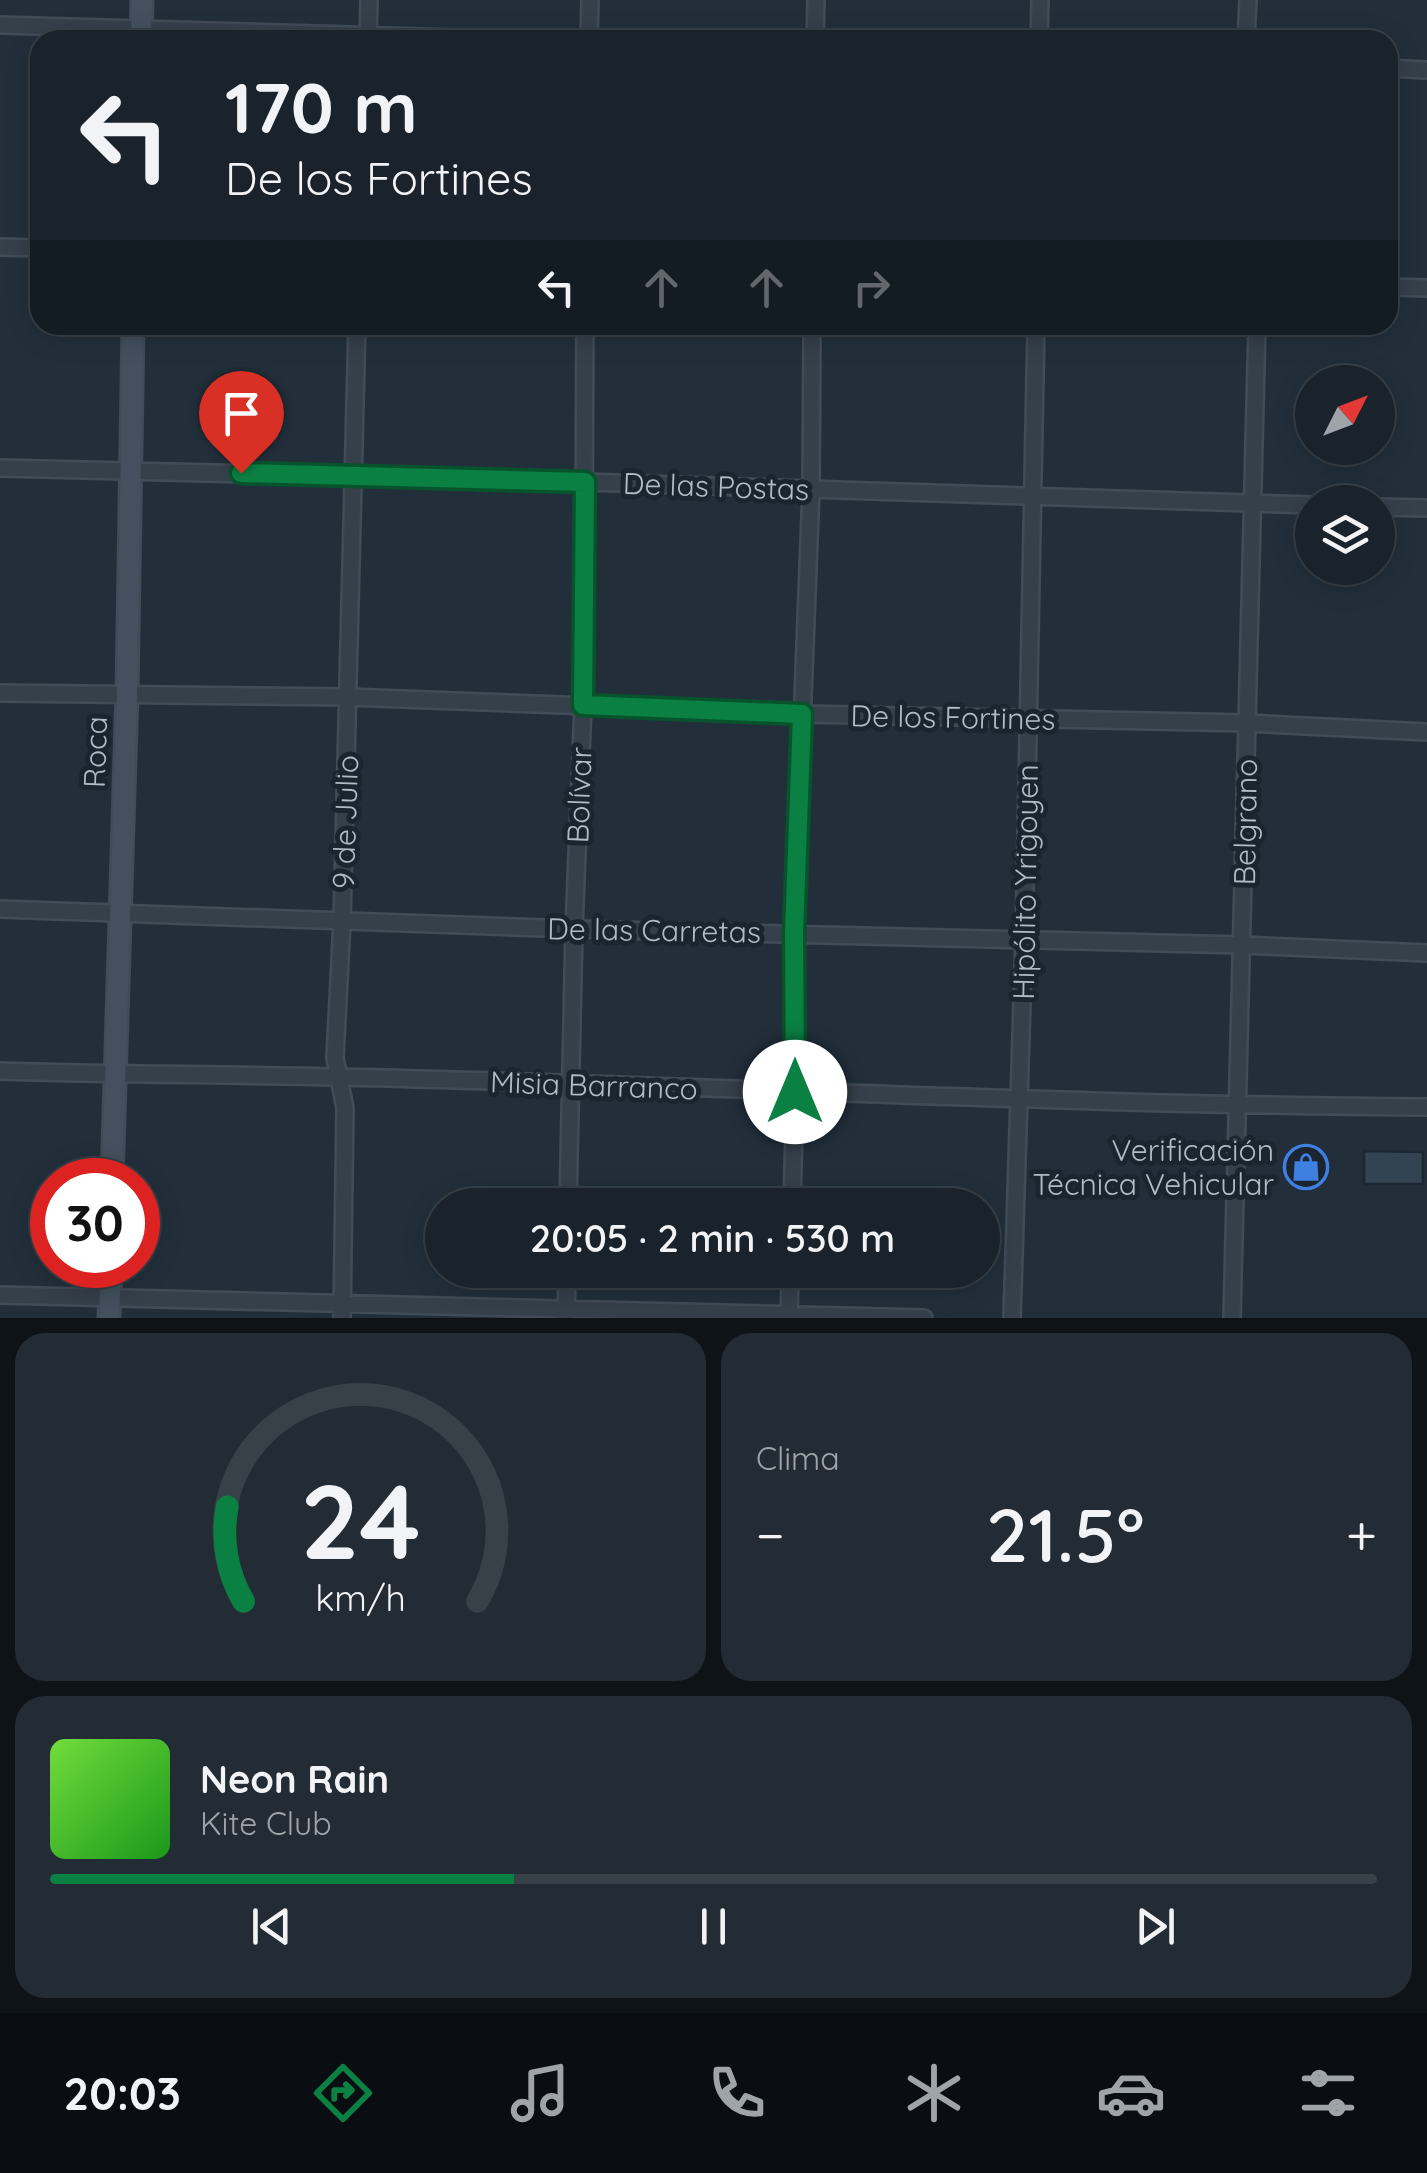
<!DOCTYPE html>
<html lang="es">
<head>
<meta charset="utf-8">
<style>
  body { margin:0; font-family:Quicksand,sans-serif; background:#232b34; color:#f1f3f6; height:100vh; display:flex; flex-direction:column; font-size:38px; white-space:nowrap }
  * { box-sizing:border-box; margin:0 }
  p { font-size:32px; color:#9fa4a9 }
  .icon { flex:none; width:55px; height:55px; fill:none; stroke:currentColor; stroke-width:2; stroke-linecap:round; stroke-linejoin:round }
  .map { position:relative; height:1318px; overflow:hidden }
  .drawer { display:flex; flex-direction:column; gap:15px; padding:15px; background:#0e1318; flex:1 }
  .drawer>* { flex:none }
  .hud { position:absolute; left:30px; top:30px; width:1368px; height:305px; border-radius:30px; box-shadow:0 5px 25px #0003,0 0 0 2px #384048; background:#1a232c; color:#f1f3f6; overflow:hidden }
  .needle { width:65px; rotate:48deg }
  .controls { position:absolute; left:1295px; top:365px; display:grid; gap:20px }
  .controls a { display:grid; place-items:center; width:100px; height:100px; border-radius:50%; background:#1a232c; box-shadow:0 5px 25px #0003,0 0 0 2px #384048; font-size:50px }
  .speed { position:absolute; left:30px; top:1158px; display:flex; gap:20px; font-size:50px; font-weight:700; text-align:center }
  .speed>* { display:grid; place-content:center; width:130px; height:130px; border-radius:50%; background:#1a232c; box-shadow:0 5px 25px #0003,0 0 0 2px #384048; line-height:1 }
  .speed .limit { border:15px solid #d22; background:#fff; color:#111 }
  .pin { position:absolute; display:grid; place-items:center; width:85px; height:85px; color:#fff; margin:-102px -42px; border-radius:50% 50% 50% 0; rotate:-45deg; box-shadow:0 0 10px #0007 }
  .pin .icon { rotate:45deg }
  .me { position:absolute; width:110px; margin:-55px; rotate:0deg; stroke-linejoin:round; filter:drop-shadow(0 0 8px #0008) }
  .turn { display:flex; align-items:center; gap:35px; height:210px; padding:0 30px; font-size:45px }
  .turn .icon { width:130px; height:130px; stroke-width:2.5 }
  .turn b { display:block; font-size:70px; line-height:85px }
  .lanes { display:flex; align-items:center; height:95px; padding:0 30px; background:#0003; justify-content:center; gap:50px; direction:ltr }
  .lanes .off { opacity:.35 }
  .big { font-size:75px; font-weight:600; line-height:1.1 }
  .drawer .widget { flex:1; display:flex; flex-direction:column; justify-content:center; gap:15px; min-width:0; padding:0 35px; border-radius:30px; background:#232b34 }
  .drawer .dial { align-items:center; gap:0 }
  .dial svg { height:260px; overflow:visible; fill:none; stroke:#384048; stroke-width:7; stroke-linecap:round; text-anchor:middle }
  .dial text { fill:#f1f3f6; stroke:none }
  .song { display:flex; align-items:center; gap:30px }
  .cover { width:120px; height:120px; border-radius:15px; background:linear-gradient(135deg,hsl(100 70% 55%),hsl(120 70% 35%)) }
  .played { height:10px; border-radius:5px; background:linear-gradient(90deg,#0b8043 35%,#384048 35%) }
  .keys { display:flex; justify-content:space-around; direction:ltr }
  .heat { display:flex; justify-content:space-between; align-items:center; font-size:55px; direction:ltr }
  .drawer .tiles { flex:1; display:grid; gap:15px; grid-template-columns:1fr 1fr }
  .widget:last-child { grid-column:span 2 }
  .trip { position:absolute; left:425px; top:1188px; width:575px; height:100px; border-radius:50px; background:#1a232c; box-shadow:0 5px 25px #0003,0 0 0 2px #384048; font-weight:600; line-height:100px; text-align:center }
  .menu { display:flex; height:160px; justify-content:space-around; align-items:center; background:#0a0e12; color:#9fa4a9 }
  .menu .icon { width:70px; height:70px }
  .menu .selected { color:#0b8043 }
  .menu b { font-size:45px; color:#f1f3f6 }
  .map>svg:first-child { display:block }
</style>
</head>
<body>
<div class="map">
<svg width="1427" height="1318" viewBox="0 0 1427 1318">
  <rect width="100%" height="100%" fill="#222f3b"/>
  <path fill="#344352" stroke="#1d2732" stroke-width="2.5" d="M1364,1151L1423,1152V1184H1364Z"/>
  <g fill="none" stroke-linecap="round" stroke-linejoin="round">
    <defs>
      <path id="street" d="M0,25L529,40
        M368,40L369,0
        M589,40L590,0
        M815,40L816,0
        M1039,40L1040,0
        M1246,40L1248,0
        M1388,68L1427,70
        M0,247L40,248
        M1388,287L1427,288
        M0,468L585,482L1312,505
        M1378,507L1427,508
        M0,693L348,697L802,714L1247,723L1427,732
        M0,909L574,929L1242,945L1427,953
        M0,1071C113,1075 226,1074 340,1077C702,1085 1064,1105 1427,1107
        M568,1205L574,929L583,705L585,325
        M792,1205L795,1092L794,933L811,489L812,325
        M0,1295L924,1318
        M342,1318L345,1108L335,1058L342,921L357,325
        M566,1318L567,1270
        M789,1318L790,1270
        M1012,1318L1024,940L1036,325
        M1232,1318L1257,325"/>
      <path id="secondary" d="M141,40L142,0
        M112,1180L127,693L133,325
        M109,1318L111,1265"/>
    </defs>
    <use href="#street" stroke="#424c57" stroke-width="20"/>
    <use href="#secondary" stroke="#424c57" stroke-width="25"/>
    <use href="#street" stroke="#36404b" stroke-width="15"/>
    <use href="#secondary" stroke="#44505e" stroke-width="20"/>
  </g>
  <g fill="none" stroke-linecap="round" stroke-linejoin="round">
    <defs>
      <path id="route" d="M241,473L585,482L583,705L802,714L794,934L795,1092"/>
    </defs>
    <use href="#route" stroke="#07532c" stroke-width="25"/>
    <use href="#route" stroke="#0b8043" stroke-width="18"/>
  </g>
  <defs>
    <symbol id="shop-ring" viewBox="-11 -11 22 22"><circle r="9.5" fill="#1b2530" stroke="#3f7fe0" stroke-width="1.5"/><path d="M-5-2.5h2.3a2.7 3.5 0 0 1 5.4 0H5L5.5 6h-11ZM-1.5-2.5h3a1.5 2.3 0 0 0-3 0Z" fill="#3f7fe0"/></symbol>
  </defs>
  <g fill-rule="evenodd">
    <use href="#shop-ring" x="1281" y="1142" width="50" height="50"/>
  </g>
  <g text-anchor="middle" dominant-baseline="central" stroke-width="10" stroke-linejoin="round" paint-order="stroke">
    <g font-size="30" fill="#b1bbc7" stroke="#1b2530">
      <text transform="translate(716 486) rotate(2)">De las Postas</text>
      <text transform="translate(953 717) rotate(1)">De los Fortines</text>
      <text transform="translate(95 752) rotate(-88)">Roca</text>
      <text transform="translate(579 795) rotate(-88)">Bolívar</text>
      <text transform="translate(345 822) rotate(-88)">9 de Julio</text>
      <text transform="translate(1245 822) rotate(-89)">Belgrano</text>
      <text transform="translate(1025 882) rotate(-89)">Hipólito Yrigoyen</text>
      <text transform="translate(654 930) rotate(1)">De las Carretas</text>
      <text transform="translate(594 1085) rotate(2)">Misia Barranco</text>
    </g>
    <g font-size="30" fill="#b1bbc7" stroke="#1b2530" text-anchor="end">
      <text x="1274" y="1150">Verificación<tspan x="1274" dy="34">Técnica Vehicular</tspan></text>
    </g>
  </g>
</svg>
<div class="controls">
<a><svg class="needle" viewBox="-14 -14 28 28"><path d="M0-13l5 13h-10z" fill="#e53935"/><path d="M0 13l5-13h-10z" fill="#9fa4a9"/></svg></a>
<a><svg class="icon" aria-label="layers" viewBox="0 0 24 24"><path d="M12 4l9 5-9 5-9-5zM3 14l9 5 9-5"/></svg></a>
</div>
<div class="speed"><div class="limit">30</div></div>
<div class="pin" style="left:241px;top:473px;background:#d93025"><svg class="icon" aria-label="arrive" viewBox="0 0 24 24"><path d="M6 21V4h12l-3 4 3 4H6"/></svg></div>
<svg class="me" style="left:795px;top:1092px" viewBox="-20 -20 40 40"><circle r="19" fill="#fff"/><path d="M0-13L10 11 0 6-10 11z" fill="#0b8043"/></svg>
<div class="trip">20:05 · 2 min · 530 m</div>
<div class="hud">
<div class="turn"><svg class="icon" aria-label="left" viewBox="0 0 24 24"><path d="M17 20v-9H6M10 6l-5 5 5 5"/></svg><div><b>170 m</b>De los Fortines</div></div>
<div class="lanes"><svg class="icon" aria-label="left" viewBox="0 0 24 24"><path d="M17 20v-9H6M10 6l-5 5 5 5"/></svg><svg class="icon off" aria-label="ahead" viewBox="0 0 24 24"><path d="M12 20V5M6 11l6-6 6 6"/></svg><svg class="icon off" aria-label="ahead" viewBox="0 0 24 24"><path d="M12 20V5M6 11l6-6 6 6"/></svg><svg class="icon off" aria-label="right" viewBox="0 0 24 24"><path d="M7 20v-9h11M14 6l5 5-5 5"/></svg></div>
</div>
</div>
<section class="drawer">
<div class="tiles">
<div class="widget dial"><svg viewBox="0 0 100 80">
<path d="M14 69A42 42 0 1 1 86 69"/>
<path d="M14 69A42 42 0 0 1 9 40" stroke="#0b8043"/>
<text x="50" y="56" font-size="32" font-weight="700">24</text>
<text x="50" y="72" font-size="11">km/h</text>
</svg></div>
<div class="widget"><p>Clima</p>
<div class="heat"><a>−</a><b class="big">21.5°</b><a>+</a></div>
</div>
<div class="widget">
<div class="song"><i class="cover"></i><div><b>Neon Rain</b><p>Kite Club</p></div></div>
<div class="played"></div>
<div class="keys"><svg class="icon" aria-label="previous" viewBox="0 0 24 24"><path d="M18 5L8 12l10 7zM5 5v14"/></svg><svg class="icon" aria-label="pause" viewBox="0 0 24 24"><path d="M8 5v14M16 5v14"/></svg><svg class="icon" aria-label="next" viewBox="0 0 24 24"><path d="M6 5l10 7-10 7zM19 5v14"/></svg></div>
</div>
</div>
</section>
<nav class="menu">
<b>20:03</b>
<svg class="icon selected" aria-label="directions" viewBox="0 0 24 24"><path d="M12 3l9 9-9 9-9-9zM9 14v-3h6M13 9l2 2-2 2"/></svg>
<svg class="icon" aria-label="music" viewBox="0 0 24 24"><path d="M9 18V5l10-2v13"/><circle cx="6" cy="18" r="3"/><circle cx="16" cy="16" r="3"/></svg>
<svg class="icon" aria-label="phone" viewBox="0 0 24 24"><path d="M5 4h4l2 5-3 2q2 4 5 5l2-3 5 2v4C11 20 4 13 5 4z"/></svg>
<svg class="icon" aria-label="climate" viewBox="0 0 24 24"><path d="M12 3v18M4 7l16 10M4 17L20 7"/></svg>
<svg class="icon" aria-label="car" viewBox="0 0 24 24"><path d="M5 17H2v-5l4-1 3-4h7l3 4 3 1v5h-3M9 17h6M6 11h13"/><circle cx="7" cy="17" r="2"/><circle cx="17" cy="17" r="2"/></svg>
<svg class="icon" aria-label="filters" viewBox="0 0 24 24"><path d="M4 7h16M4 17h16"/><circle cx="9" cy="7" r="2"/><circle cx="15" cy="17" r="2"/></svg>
</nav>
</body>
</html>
